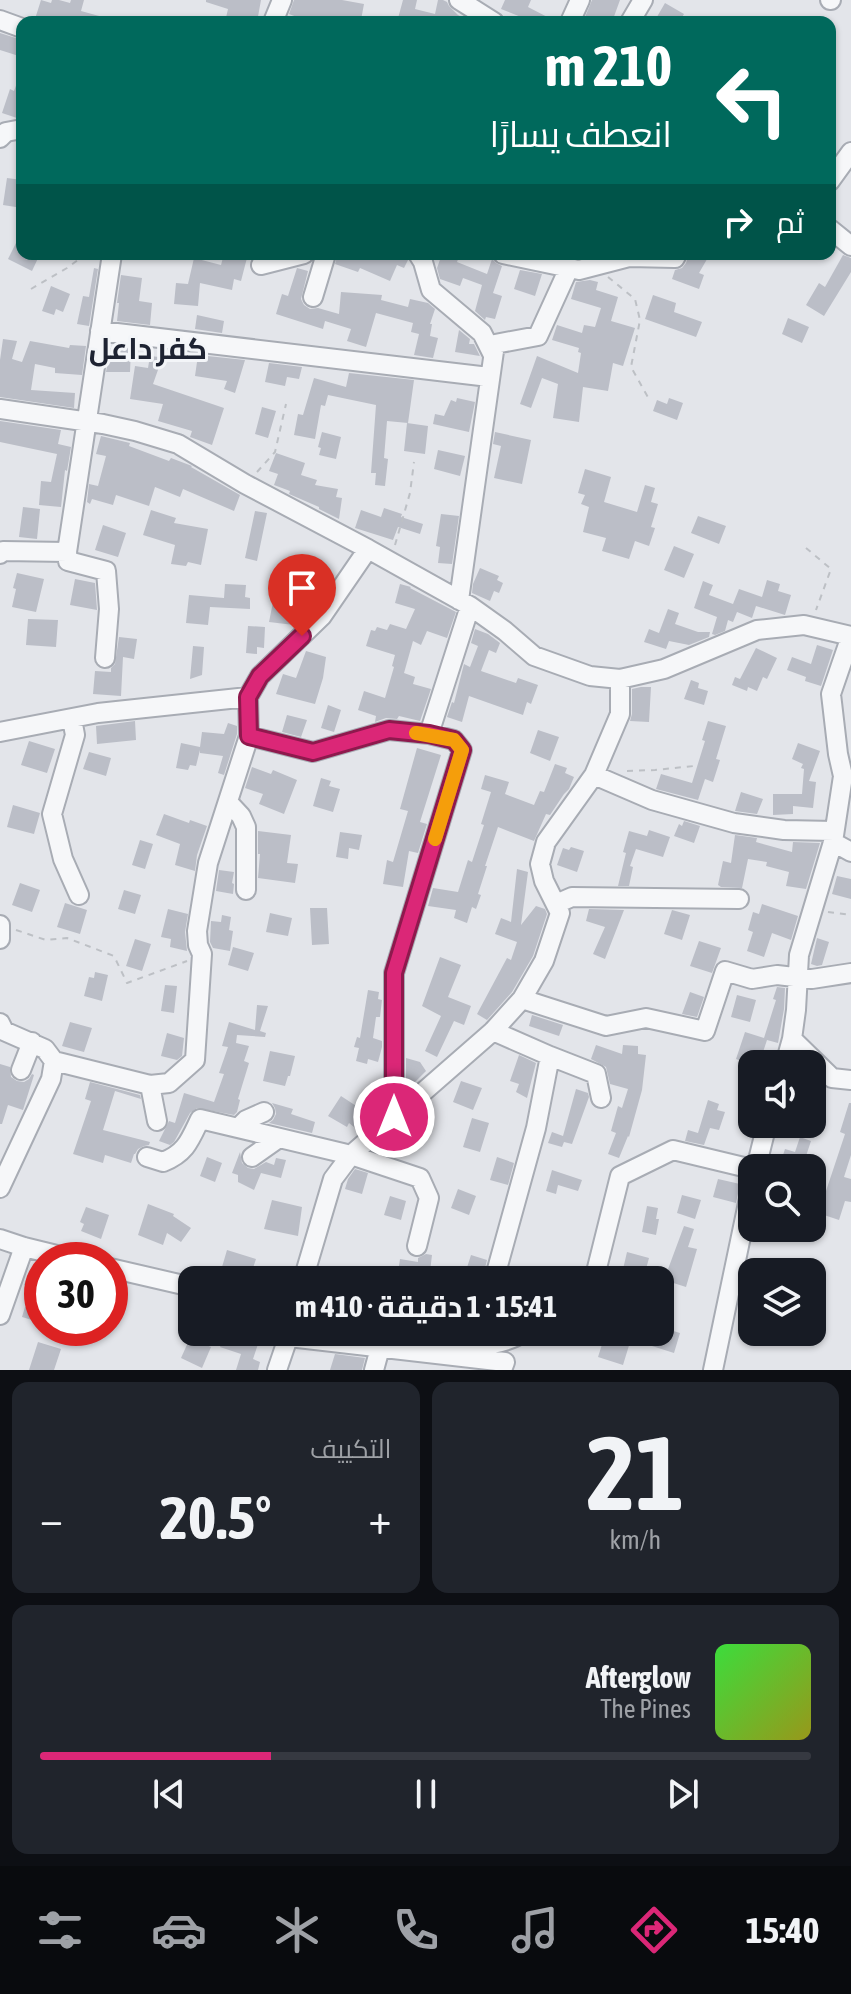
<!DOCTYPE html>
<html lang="ar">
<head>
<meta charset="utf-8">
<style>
  body { margin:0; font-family:"Asap Condensed",Cairo,sans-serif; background:#20242c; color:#f1f3f6; direction:rtl; height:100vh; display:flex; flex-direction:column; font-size:30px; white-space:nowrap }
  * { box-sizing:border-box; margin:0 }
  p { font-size:26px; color:#9ea1a6 }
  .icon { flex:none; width:44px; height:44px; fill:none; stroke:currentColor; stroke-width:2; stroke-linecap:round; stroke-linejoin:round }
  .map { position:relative; height:1370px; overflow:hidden; direction:ltr }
  .side { display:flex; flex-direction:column; gap:12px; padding:12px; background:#0d0f14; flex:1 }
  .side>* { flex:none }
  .banner { position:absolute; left:16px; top:16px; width:820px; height:244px; border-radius:16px; box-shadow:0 2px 6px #0004; direction:rtl; background:#00695c; color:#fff; overflow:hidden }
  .fabs { position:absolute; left:738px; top:1050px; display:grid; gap:16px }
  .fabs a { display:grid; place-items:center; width:88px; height:88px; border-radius:16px; background:#171b24; box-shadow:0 2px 6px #0004; font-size:40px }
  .speed { position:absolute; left:24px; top:1242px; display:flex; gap:16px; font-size:40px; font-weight:700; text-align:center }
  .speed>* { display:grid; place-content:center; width:104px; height:104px; border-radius:50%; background:#171b24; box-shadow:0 2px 6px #0004; line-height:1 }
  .speed .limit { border:12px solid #d22; background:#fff; color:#111 }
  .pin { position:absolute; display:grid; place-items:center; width:68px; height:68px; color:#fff; margin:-82px -34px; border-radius:50% 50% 50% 0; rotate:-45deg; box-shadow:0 0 8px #0007 }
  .pin .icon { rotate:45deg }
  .me { position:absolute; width:88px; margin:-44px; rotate:0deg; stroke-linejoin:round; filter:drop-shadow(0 0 6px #0008) }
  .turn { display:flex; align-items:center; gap:28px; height:168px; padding:0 32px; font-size:36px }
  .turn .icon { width:104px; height:104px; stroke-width:2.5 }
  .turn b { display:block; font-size:56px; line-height:68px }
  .then { display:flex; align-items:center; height:76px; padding:0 32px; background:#0003; gap:16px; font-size:30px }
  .big { font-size:60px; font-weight:700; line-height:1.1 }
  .side .card { flex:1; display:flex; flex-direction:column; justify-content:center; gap:12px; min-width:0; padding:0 28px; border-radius:16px; background:#20242c }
  .side .dial { align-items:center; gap:0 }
  .dial b { font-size:104px; line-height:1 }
  .song { display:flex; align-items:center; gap:24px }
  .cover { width:96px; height:96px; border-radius:12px; background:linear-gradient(135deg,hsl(120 70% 55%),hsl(60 70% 35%)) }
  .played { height:8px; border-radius:4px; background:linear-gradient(90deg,#db2777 30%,#363941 30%) }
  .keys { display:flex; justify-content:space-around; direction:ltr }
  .heat { display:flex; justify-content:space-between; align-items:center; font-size:44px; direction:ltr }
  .side .tiles { flex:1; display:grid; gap:12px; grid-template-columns:1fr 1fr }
  .card:last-child { grid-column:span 2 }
  .trip { position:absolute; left:178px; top:1266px; width:496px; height:80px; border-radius:16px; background:#171b24; box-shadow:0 2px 6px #0004; font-weight:700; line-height:80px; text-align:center; direction:rtl }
  .menu { display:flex; height:128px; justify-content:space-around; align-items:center; background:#090b0e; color:#9ea1a6 }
  .menu .icon { width:56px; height:56px }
  .menu .active { color:#db2777 }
  .menu b { font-size:36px; color:#f1f3f6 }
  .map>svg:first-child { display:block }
</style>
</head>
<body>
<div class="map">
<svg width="851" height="1370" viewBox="0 0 851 1370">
  <rect width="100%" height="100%" fill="#e3e5ea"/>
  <path fill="#bbbec7" d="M41,0L51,3L52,0H59L70,3L71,0H84L81,11L110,19V22H46L35,19Z
    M206,0H261L257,22H225L228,9L206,2Z
    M294,0H342L364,4L361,20L337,16L334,22H310L289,14Z
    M403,0H417L415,9L435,14L438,0H443L447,2L449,6L458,15L471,22H397Z
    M505,0H531L528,7L557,22H524L526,19L501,9Z
    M592,0H620L612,22H583Z
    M665,3L684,14L679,22H654Z
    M0,33L22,40V57L0,50Z
    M21,72L22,117L17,118L2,113L10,89L14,91Z
    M7,178L22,180V208L3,205Z
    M22,231V254H40L32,271L8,259Z
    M224,254H248L241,281L234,279L232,290L200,283L198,306L174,304L176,283L188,284L194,258L221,265Z
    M338,254H397L408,260L404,268L397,265L390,281L360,268L358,272L335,264Z
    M442,254H460L457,262L487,274L492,259L496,263L502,266L493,293L502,296L495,319L486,317L485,320L475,311L482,285L463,278L460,286L440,279L437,268Z
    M689,254H710L699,273L704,275L699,289L672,279L675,270L682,268L686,263Z
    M843,255L851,258V272L824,316L806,305L819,283L825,287Z
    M94,268L98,269L89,326L77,324L83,296L89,297Z
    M297,268L308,271L301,299L304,305L310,309L318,308L339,314L341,292L382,295L381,300L408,307L410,299L428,303L435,309L430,324H432L430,336L438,338L433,358L414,355L419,334L411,332L413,323L376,313L366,347L347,341L351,329L325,321L323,329L276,314L282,294L288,296Z
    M520,270L542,274L535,296L514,289Z
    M121,275L142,278L139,301L152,303L150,325L117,321L119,303H117Z
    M590,280L598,282L596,290L618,297L611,321L635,328L623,366L613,363L608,391L583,387L579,422L553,418L558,384L542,378L531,408L520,404L537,356L578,373L581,353L578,352L579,348L552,340L557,325L582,333L584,325L595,327L601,308L571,299L576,282Z
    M51,286L70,294L63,312L56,309L54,315L42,311Z
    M653,295L676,303L674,312L702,322L696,337L645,319Z
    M197,315L224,321L222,333L195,329Z
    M788,318L809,327L802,343L782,334Z
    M459,330L470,339L469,344H474L480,356L455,352Z
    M3,339L17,341L12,359L22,362L30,341L69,348L70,345L86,346L82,375L55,373V368L35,364L31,390L75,393L74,408L0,397V360Z
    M110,348H131L130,372H106Z
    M198,355L245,360L235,393L224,389L227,381L195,376Z
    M150,356L159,357L157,366L159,367L153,384L224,408L212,445L190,437L192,431L158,421L163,404L130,399L135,366L148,368Z
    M269,363L302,367L299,379L287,377L285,386L265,382Z
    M349,373L414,380L408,423L387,421L384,458L388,459L385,486L375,485L376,473H371L376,405L328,395L325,406L321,405L315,439L294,435L298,414L303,415L314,378L346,387Z
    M457,398L475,402L469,432L433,424L435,414L444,416L451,400L456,402Z
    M669,398L683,403L677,420L653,411L657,400L667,404Z
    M262,407L276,411L268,438L255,434Z
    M0,421L61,430L58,444L71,447L67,471L65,470L61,507L39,505L41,481L51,482L57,454L0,442Z
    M407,423L428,426L425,454L404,451Z
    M322,432L341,437L336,459L319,455L321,448L318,447Z
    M495,432L531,440L522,484L494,478L501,446L493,444Z
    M101,436L130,443L129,446L169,461L171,458L192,466L191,467L240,495L234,511L183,489L180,497L155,487L149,506L116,495L113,505L92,499L90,504L87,502L89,484L98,486L106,456L96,454Z
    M438,450L465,456L460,476L434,469Z
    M276,453L305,463L301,475L317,480L315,485L338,489L336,497L342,498L339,519L319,509V507L289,494L290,491L274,485L278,474L269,471Z
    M585,469L611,477L604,502L637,512L645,485L655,488L651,502L658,504L651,527L655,528L649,546L635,541L629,559L602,551L606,538L583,532L589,507L581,504L585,495L578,493Z
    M23,507L40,509L37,539L19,537Z
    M384,508L402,514L401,517L423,524L420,534L398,527L393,540L355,528L361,510L381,517Z
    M151,510L176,518L174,523L208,529L201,565L188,562L186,566L171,564L175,545L143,535Z
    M255,511L267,513L257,561L245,558Z
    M441,514L459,516L452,564L438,563L440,547L436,546Z
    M698,516L726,526L719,544L691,533Z
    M103,525L126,533L118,557L95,550Z
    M674,546L694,554L684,578L664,570Z
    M480,568L499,576L497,580L503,583L499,593L494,591L490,601L472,593L473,584Z
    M17,573L44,579L36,612L12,607L16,589L13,588Z
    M75,579L95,583L97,610L70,605Z
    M767,580L780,584L778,591L791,595L785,615L756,606L752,618L737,612L733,622L728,620L725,631L715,635L712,634L717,617L694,608L703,581L713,585L709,595L733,604L739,589L762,597Z
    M225,584L246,585L245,597L250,598V609L210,607L208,625L186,623L189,595L224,598Z
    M400,584L411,587L410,588L456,612L447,638L427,631L421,645L413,641L404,673L415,677L413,684L431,689L420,721L399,716L397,719L386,718L375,722L376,716L358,710L364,691L385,698L394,667L392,666L395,655L366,646L371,630L375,631L377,627L387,630L390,624L406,629L415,609L395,603Z
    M273,602L297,606L294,625L269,622Z
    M668,609L679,613L675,624L698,632H710L709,637L689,645L669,641L666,649L644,642L649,629L659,633Z
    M28,619L58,620L56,647L26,645Z
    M248,626L265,627L264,648L257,647V654L246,653Z
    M475,629L488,634L500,643L496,653L489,650L481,671L516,683L518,678L538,685L531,704L527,702L523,715L469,696L462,722L447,717L452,702L454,703L464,664L470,667L478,646L471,643Z
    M119,637L137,639L134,659L123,657L121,696L93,694L95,671L111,672V668L115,664Z
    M817,645L833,650L821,686L805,681L806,677L787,670L792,657L811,664Z
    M193,646L204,647L202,675L190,679Z
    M756,648L777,658L767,679L763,677L757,691L748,687L747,691L732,685L735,677L740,679Z
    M306,651L326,657L323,678L315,704L276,694L283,674L296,678Z
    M691,680L699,683L698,688L708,691L704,705L684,699Z
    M641,687H651L649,722L630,721L632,714V689Z
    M328,705L341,710L334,732L321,728Z
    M287,715L307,720L301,737L282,732Z
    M135,721L136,740L97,744L96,726Z
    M708,721L726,726L716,759L720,760L713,782L705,779L698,800L656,789L661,774L692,783L705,741L702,740Z
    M228,723L237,726V734L224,775L218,773L223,756L200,753V750L196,766L190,765L188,770L176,768L181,743L200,747L202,732L224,734Z
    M538,730L559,737L550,761L530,753Z
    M29,741L55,749L47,773L21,765Z
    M798,743L820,751L809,781L816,782L813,808L793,806V814L773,815V794H802L804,769L801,768L803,764L792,759Z
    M417,748L441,755L420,822L427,824L418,853L409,851L403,887L383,884L387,860L393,862L408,811L400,809Z
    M89,752L111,758L106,776L83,769Z
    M555,764L567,768L565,773L574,777L569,789L564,794L550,815L546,814L534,841L498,827L485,866H487L478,894L481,895L476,909L472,907L467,923L454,918L456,910L428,906L433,888L458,892L468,860L472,862L484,825L481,824L491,792L481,789L485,775L509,782L505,794L534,805L540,791L544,792Z
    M252,767L271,774L273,770L297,780L284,814L259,804L263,794L245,788Z
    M321,778L331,781L329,786L340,789L333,812L313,806Z
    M741,792L763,799L757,814L735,811Z
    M13,805L40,813L34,834L7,827Z
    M164,814L189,823L190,820L207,826L197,855L195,871L175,865L180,844L156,835Z
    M684,821L700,826L694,843L674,836L679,824L682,826Z
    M649,830L670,837L663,857L636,849L630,866L633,867L629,886H618L626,853L623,852L629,831L647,836Z
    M258,831L291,835L287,863L298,864L295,883L258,878L260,854H258Z
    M340,832L362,835L359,850L349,848L348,859L336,857Z
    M735,835L757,838L756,842L792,852L793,842L820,843L806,889L786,886L789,872L766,866L767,862L748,859L742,888L721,887L718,885L723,861L731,863Z
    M140,840L153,844L145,869L132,865Z
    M571,847L584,851L577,872L557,865L563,848L569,850Z
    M517,869L528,872L521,925L536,906L545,909L547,914L533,956L512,992L487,1020L477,1014L507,958L511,960L517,942L495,934L501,918L511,922Z
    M219,870L234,872L232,883L234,884L233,894L216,891Z
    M837,876L851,879V899L832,894Z
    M20,883L40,890L32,912L12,905Z
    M124,890L141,895L135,914L118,909Z
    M65,903L87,910L80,934L57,927Z
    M762,904L798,916L791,940L772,933L764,957L747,951L753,932L748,930L753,912L759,914Z
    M310,908H327L329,944L312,945Z
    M168,909L188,914L185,932L187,951L170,947L171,939L161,937Z
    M589,909L624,910L605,959L593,954L605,927L586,921Z
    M672,910L690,915L682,940L664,934Z
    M270,913L292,918L288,936L266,932Z
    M222,915L231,917L229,930L233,931L230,951L213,948L210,942L211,921L221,922Z
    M817,938L829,942L822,965L817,966L811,964Z
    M135,939L151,944L142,971L126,966Z
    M699,941L721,948L712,973L690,966Z
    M233,947L254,953L248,971L228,965Z
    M440,957L461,965L448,997L471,1006L464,1025L454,1021L437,1057L425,1051L441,1016L422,1006Z
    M95,972L108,975L102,1001L84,996L89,977L94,978Z
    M165,985L177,986L174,1013L161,1011Z
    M777,987L785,988L784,1009L778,1043L767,1040L759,1064H750L736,1059L745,1032L764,1038L776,1000L773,999Z
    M368,990L379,992L378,999L382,1000L380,1017H376L373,1038L382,1041V1047L378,1062L368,1059L367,1064L356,1061L359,1048L354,1047L357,1037L360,1038Z
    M690,992L704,997L697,1017L682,1014Z
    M737,995L756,1000L750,1022L731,1017Z
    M257,1005L268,1006L260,1031L266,1033L265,1037L237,1035L236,1043L249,1046L244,1061L249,1063L238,1099L240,1100L237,1112L234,1115L197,1108L190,1113L174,1142L170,1145L159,1141L169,1121L175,1123L184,1093L214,1102L224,1074L219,1073L228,1047L222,1046L229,1022L255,1030Z
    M532,1015L563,1025L559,1036L529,1026Z
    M70,1022L92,1028L84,1052L62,1046Z
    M167,1033L184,1038L182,1056L177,1060L161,1056Z
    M596,1045L622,1054L623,1045L638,1046V1054L646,1055L642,1090L629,1137L628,1136L619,1158L608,1154L616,1133L611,1131L618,1106L622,1108L628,1089L610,1084L606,1067L591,1059Z
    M270,1051L295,1056L290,1076H288L285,1086L263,1081Z
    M519,1055L536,1063L527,1098L516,1092L519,1084L510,1081Z
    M406,1058L420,1062L426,1071L406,1091Z
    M0,1064L10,1067L11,1077L17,1081L24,1082L29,1079L32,1074L34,1075L23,1110L8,1105L2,1124H0Z
    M461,1081L482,1088L473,1110L453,1102Z
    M90,1082L140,1095L141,1099L115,1091L103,1130L150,1142L149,1145L144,1146L138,1149L135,1154H134L131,1163L105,1155L103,1163L73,1154L91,1101L85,1099Z
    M576,1089L588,1093L589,1097L572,1144L564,1142L562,1147L548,1143L552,1132L563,1136Z
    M341,1096L373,1117L360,1132L349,1123L347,1127L328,1116Z
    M708,1100L719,1104L717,1110L725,1112L719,1130L710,1128L704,1145L685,1141L688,1130L698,1133Z
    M272,1103L293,1109L291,1114L315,1122L312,1133L269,1123L273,1120L276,1114L275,1108Z
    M849,1103H851V1155L844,1177L851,1179V1202L845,1201L839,1220L812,1211V1193L824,1197L845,1134L840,1132Z
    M472,1118L489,1123L480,1152L463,1147Z
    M800,1137L811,1141L803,1165L782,1158L785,1149L795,1152Z
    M240,1152L242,1163L248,1168L254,1169L266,1162L274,1165L276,1158L286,1160L281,1178L261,1173L254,1190L238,1182V1175L232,1173Z
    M207,1157L222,1163L215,1182L200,1176Z
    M497,1157L514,1163L508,1185L490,1180Z
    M355,1169L368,1173L362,1194L345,1189L348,1179Z
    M552,1170L582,1180L578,1191L558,1185L556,1194L546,1191Z
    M718,1179L740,1184L736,1203L713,1197Z
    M458,1189L476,1196L469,1215L451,1208Z
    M682,1195L701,1200L695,1219L677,1213Z
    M390,1196L406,1201L401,1220L384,1215Z
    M272,1200L302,1207L298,1236L264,1229Z
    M148,1204L174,1214L173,1216L191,1228L181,1242L167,1233L163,1245L138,1235Z
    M647,1206L658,1208L656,1219H659L656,1235L642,1232Z
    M86,1207L109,1215L101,1239L81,1231L84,1224L80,1222Z
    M684,1226L694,1229L688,1247L697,1249L686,1287L664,1280Z
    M227,1250L256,1259L249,1280H232L235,1271L222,1267Z
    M627,1252L649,1258L643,1280H630L621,1278Z
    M426,1254L432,1255L429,1280H397L400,1259L418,1262V1258Z
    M471,1255L487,1260L482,1280H463Z
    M36,1262L42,1264V1323L22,1317L25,1307L34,1310L39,1291L24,1285L28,1275L31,1276Z
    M660,1327L680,1333L674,1353L652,1346L656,1332H660Z
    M226,1332H232L244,1336L245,1332H262L253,1359L260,1362L258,1370H236L241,1354L220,1347Z
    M606,1332L631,1339L623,1365L598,1357Z
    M190,1338L211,1347L202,1368L181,1358Z
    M38,1342L61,1349L54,1370H29Z
    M335,1354L365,1358L362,1370H330Z"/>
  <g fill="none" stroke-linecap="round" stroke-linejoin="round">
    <defs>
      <path id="minor" d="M459,0L494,22
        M830,0H831
        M0,20L22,28
        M273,22L282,0
        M570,22L580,0
        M630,22L643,0
        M0,138L6,132L22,129
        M830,181L851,152
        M830,229L851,246
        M418,254L423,262L431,290L482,333L493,355
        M503,254L579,270L629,257L675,258L677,254
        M261,265L304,254
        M313,297L326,254
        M100,331L489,377
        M0,409L103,424L135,431L178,444L245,484L368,549L470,606L505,631L534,656L590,676L620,679L664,669L757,630L804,625L851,636
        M67,552L68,561L106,571L109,609L105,658
        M0,554L3,551L67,552L112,254
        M459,600L495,344L538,336L569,268
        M72,719L75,735L52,814L63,859L79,895
        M0,732L98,713L248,697
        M429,734L470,606
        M249,736L313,752L389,730L429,734L454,740L462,750L394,973V1117
        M594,775L652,800L734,823L784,830L834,831
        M228,802L241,816L246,827V890
        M833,842L851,852
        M556,904L572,897L739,899
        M0,925V939
        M522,999L606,1026L646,1018L705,1031L725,971L752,979L777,975L812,979L851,973
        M0,1023L4,1031L45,1049L54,1061L51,1079L0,1188
        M493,1031L550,1056L536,1128L494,1280
        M792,1039L832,1078L851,1080
        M550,1056L596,1074L601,1098
        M54,1061L150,1085L169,1083L195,1060L202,954L198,945L197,931L208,863L249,736L248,697L260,676L322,616L368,549
        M785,1064L792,1039L796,1010L799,955L833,842L843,776L838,754L831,694L851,636
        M21,1070L32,1042
        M150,1085L157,1121
        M238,1128L246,1120L264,1112
        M147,1157L163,1162C186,1153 190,1140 200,1119L351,1155L420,1178L429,1198L417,1246
        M252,1157L279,1138
        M756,1168L767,1124
        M0,1239L24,1247L77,1260
        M110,1268L192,1287
        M303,1280L333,1179L351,1155L493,1031L522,999L544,961L560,913L544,881L540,864L546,842L594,775L620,714V679
        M594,1280L620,1176L673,1150L752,1169
        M0,1315L24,1247
        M289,1337L505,1362L502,1370
        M450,1348C474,1346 504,1346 524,1332
        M277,1370L290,1332
        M374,1370L380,1348
        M713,1370L752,1184"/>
    </defs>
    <use href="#minor" stroke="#a8acb4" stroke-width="22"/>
    <path stroke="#bdc0c5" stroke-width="2" stroke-dasharray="6 6" stroke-linecap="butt" d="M608,277L635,299L640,320L631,367L649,399
      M31,289L67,268L86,254
      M257,472L275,452L286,404
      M395,545L410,493L414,462
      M806,548L831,569L816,610
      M627,771L655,770L694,766
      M828,912L851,915
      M16,930L46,940L67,938L114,956L127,983L187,961"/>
    <use href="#minor" stroke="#f6f7f9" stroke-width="18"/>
  </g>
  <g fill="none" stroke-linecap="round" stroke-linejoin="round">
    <defs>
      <path id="route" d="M302,636L260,676L248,697L249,736L313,752L389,730L429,734L454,740L462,750L394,973V1117"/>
    </defs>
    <use href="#route" stroke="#8e194d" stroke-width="20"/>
    <use href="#route" stroke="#db2777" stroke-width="14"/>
    <path stroke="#f59e0b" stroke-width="14" d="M416,733L454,740L462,750L435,839"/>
  </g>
  <g text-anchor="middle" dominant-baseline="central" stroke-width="6" stroke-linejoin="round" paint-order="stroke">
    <g font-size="30" font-weight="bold" fill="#1e2332" stroke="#f3f5f8">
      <text x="148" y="348">كفر داعل</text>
    </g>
  </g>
</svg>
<div class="fabs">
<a><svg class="icon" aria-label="sound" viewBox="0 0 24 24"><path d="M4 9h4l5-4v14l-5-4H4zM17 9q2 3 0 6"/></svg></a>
<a><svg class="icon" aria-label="search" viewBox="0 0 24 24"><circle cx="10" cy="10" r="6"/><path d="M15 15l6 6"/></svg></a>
<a><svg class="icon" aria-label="layers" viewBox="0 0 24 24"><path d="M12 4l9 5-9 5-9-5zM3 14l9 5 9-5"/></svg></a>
</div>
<div class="speed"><div class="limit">30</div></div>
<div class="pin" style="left:302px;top:636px;background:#d93025"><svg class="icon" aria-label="arrive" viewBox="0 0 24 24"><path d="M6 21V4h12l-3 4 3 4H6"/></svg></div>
<svg class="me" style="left:394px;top:1117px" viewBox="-20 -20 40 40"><circle r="17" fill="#db2777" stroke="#fff" stroke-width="3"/><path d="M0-11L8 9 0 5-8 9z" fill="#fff"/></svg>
<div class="trip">15:41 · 1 دقيقة · 410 m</div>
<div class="banner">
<div class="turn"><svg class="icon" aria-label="left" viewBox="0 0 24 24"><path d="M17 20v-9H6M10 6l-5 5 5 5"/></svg><div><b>210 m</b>انعطف يسارًا</div></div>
<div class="then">ثم<svg class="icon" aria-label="right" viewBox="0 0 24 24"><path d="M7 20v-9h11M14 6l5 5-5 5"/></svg></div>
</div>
</div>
<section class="side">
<div class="tiles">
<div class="card dial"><b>21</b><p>km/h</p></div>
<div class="card"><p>التكييف</p>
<div class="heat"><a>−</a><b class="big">20.5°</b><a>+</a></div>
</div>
<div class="card">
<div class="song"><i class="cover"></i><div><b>Afterglow</b><p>The Pines</p></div></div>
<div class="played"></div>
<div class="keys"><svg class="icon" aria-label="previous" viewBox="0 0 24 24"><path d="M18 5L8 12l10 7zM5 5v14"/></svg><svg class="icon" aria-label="pause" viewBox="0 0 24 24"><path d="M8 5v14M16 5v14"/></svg><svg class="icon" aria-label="next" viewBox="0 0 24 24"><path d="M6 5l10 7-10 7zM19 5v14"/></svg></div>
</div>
</div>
</section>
<nav class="menu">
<b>15:40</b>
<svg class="icon active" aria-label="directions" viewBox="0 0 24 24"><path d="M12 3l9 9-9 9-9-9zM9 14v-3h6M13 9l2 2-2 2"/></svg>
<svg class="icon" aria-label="music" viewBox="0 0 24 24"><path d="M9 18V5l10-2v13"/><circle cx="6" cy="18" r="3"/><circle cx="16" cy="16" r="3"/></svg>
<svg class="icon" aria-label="phone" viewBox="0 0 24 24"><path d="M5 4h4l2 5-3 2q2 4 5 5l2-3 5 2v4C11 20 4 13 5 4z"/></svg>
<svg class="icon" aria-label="climate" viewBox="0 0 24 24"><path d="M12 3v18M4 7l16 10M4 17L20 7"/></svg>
<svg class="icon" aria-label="car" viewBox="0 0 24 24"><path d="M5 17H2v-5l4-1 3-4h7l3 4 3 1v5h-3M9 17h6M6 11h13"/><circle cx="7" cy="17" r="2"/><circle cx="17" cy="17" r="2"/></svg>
<svg class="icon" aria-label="filters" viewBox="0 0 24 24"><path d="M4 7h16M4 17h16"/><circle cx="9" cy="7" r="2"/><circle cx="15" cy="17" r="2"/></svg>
</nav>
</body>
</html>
